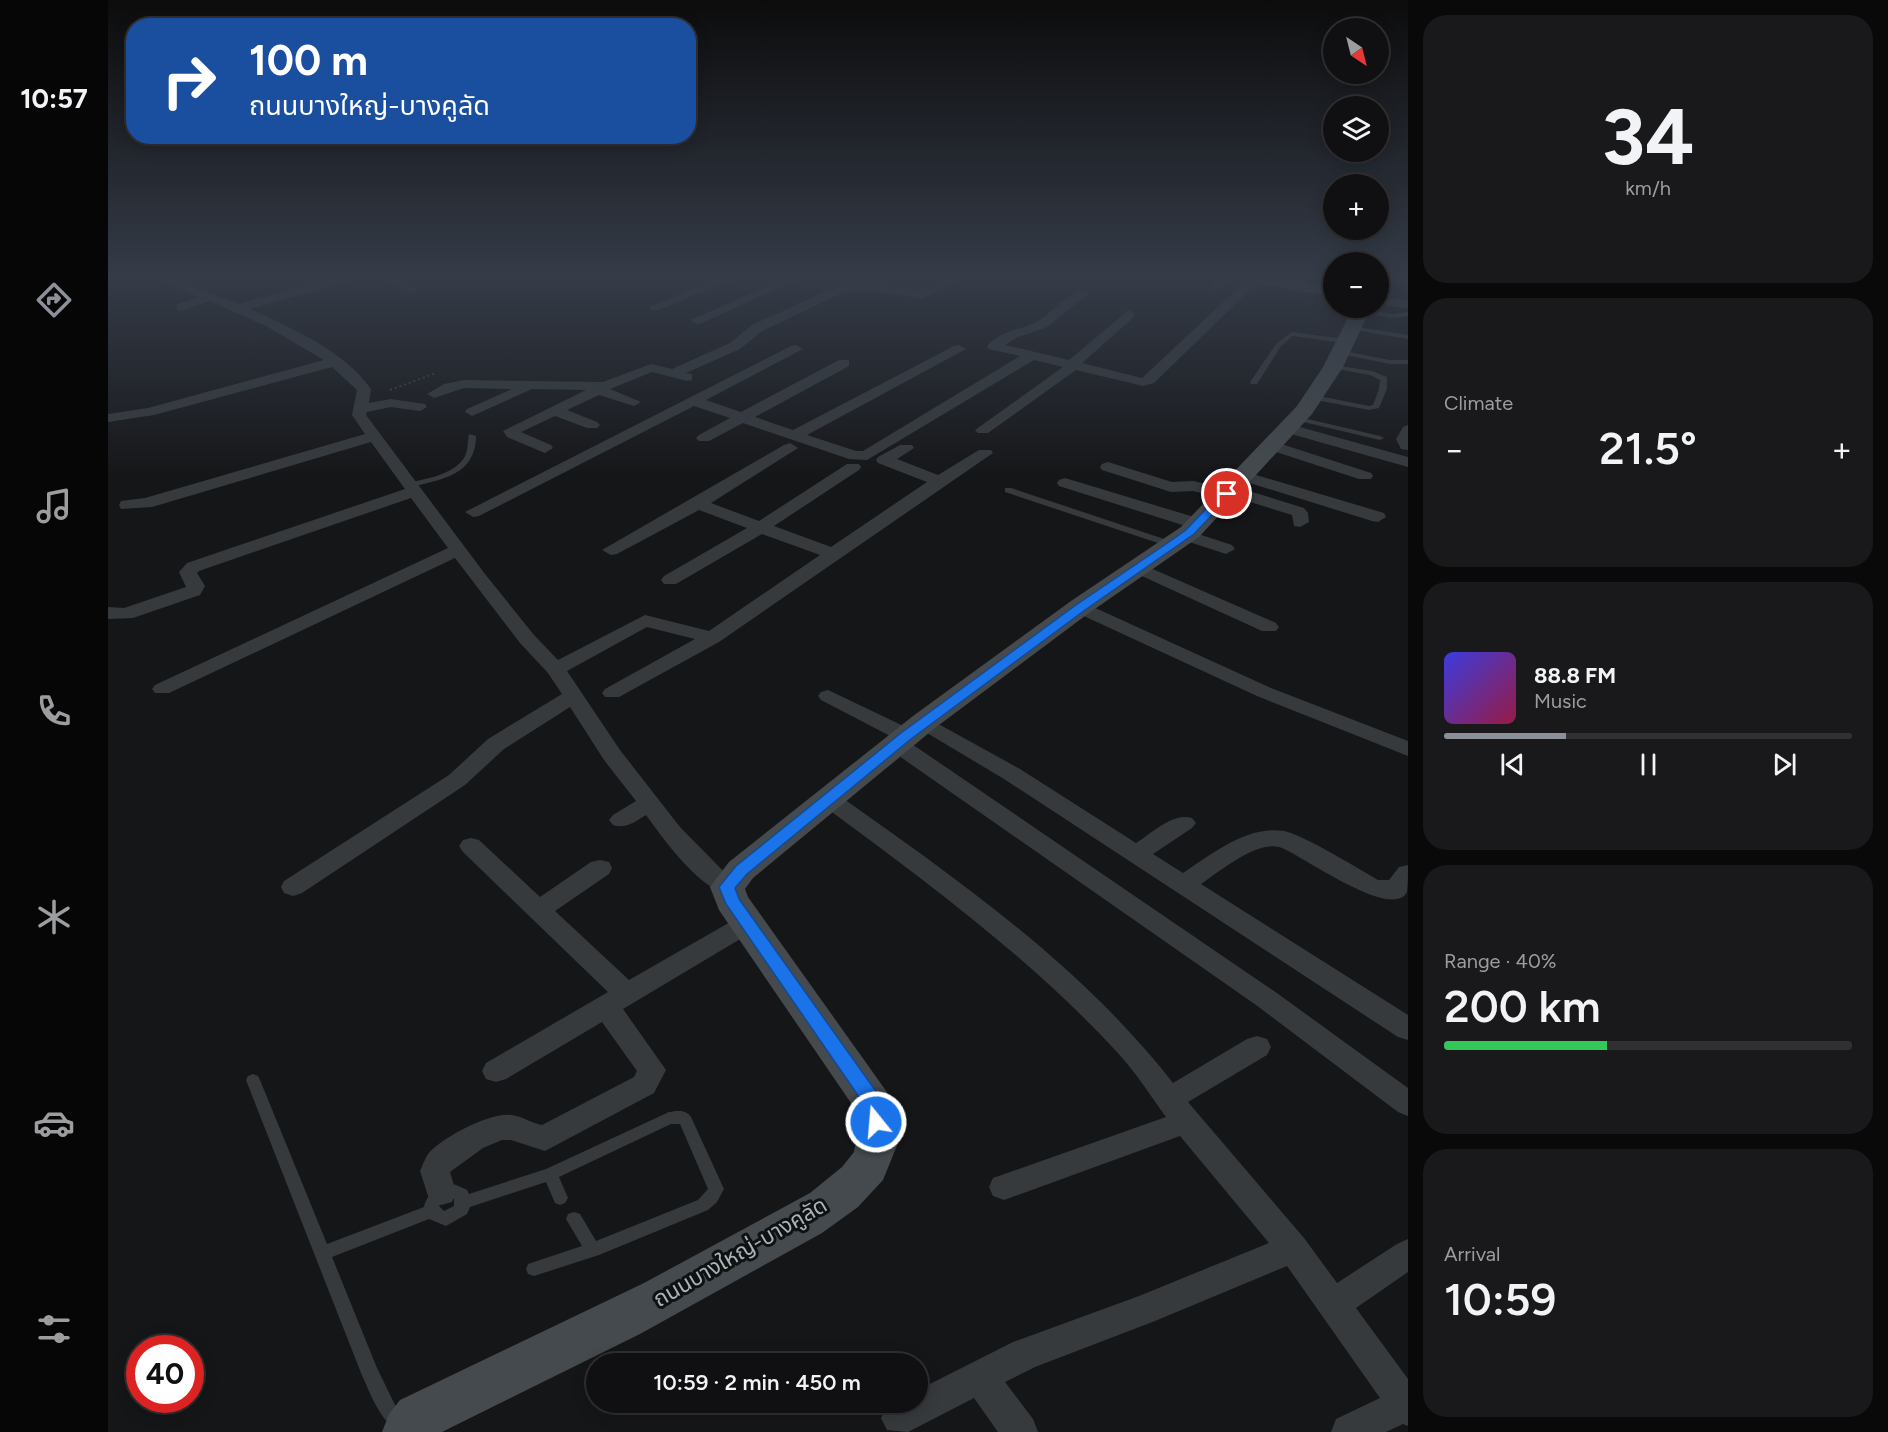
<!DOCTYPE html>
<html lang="en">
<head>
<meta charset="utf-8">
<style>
  body { margin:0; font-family:Figtree,"Noto Sans Thai",sans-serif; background:#19191b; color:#f1f3f6; height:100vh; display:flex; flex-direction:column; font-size:22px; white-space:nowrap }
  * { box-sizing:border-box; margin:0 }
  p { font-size:20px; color:#9c9d9f }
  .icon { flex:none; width:33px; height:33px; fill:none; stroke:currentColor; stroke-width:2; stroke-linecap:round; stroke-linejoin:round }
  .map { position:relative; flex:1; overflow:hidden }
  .details { display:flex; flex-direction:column; gap:15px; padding:15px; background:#09090a; width:480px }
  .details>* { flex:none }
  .hud { position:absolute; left:18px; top:18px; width:570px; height:126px; border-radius:24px; box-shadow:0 3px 15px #0003,0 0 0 2px #303032; background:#1a4fa0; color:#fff; overflow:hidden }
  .needle { width:39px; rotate:145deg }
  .buttons { position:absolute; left:1215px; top:18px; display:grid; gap:12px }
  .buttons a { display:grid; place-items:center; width:66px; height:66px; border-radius:50%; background:#101012; box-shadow:0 3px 15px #0003,0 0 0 2px #303032; font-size:30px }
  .speed { position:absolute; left:18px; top:1335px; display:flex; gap:12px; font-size:30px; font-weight:700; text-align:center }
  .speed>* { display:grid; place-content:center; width:78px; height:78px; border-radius:50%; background:#101012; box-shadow:0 3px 15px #0003,0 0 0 2px #303032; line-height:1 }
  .speed .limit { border:9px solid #d22; background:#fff; color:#111 }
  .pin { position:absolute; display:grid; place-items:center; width:51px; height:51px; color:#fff; margin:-26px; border:3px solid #fff; border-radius:50%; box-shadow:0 2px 6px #0007 }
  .me { position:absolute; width:66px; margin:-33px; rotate:343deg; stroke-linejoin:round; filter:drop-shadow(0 0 4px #0008) }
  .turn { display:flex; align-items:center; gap:21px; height:126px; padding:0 24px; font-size:27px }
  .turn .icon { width:78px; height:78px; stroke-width:2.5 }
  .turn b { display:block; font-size:42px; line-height:51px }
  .big { font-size:45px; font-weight:600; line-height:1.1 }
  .details .card { flex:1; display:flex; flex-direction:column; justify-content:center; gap:9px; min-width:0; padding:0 21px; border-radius:24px; background:#19191b }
  .details .dial { align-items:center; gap:0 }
  .dial b { font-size:78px; line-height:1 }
  .song { display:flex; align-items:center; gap:18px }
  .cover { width:72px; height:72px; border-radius:9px; background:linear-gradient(135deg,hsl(240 70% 55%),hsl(340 70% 35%)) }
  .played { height:6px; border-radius:3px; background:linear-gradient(90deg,#8c9099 30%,#303032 30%) }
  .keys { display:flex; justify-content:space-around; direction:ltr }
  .heat { display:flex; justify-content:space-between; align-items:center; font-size:33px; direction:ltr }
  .charge { height:9px; border-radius:4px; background:linear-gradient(90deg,#34c759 40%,#303032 0) }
  .trip { position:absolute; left:478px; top:1353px; width:342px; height:60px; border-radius:30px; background:#101012; box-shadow:0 3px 15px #0003,0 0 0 2px #303032; font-weight:600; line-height:60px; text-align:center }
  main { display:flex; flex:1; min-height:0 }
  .dock { display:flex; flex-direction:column; width:108px; justify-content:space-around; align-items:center; background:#060607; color:#9c9d9f }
  .dock .icon { width:42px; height:42px }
  .dock .active { color:#8c9099 }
  .dock b { font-size:27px; color:#f1f3f6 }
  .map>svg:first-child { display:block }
</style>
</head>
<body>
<main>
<nav class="dock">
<b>10:57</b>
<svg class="icon active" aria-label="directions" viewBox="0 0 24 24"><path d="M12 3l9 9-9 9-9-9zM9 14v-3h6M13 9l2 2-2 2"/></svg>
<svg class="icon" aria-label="music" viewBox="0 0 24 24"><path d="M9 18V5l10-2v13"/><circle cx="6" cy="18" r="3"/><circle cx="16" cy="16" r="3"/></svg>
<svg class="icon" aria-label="phone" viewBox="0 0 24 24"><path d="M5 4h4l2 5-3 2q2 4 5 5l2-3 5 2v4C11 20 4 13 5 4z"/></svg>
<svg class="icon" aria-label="climate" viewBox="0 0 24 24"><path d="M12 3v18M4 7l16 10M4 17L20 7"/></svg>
<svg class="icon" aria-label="car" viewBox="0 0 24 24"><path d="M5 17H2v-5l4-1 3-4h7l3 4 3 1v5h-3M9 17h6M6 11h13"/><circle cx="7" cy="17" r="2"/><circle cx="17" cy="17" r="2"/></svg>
<svg class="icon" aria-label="filters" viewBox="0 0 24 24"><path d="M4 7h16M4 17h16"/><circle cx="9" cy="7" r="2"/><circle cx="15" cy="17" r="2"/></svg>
</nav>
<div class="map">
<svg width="1300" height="1432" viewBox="0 0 1300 1432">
  <rect width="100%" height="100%" fill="#151618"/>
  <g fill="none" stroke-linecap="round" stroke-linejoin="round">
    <path stroke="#3c4244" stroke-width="2" stroke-dasharray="2 3" stroke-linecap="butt" d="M282,390L328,373"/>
    <path fill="#363a3d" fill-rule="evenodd" d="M1115,278H1122L1106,290H1102V288Z
      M1252,309L1284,314L1300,312V316L1284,318L1250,312V310Z
      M1243,326L1300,335V339L1241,329L1240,328Z
      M1184,332L1236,339L1239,341L1236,343L1185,336L1173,346L1149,384H1143L1142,382L1168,344Z
      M1230,350L1282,360H1300V364H1282L1228,353V351Z
      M1225,365L1264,371L1279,377V389L1271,408L1261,410L1203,399V395H1206L1261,406L1265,405L1271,389L1272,380L1262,375L1223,368L1222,367Z
      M1187,416L1272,436L1276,438L1272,440L1187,420Z
      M361,434L368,436C368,475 333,480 302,487H299V483C317,479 345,475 356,458C361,450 359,442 361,434Z
      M897,488H903L1068,543L1069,545L1068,547H1062L897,492Z
      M145,1074L150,1076L152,1080L219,1244L316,1207C318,1197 328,1184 340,1184C346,1183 354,1188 359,1190L361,1194L438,1169L561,1112C570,1111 577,1109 583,1117L616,1189L609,1202L600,1210L491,1255L426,1276L420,1274L418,1269L420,1264L474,1246L458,1219L460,1214L466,1212L472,1214L488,1241L590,1200L600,1189L572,1124H563L451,1177L460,1198L457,1203L452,1205L447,1203L438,1182L362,1207L359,1214L338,1226L321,1219L224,1257L269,1368L287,1405L297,1416L300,1422L297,1428L291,1431C273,1423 261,1391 253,1373L138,1080L140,1076ZM341,1197L346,1199V1206L336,1211L331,1206L338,1198Z"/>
    <path fill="#363a3d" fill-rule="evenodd" d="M46,278H63L131,304L224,278H243L241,281L142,309C185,329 235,350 263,389L261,403L283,399L317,404L319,407L312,411L283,407L259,412L258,415L377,574L426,635L450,660L537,615L601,631L712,555L654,534L568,584H556L553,580L556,576L639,528L591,510L509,554L503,555L494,550L676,445L682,443L690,448L603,503L651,521L739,464H751L753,467L751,470L666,526L723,547L819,482L770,463L768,460L770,457L792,445H804L806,448L789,459L830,475L871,450H883L885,453L611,642L511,697H497L494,693L497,689L587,639L539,627L459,671L512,750L572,827L631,887L628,893C599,901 554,837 538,815C527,822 518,829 505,825L501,820L505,815L528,801L496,760L462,707L396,749L357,785L194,893L185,896L176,893L173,887L176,881L341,775L380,739L454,694L440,673L412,643L347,558L61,693H47L44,689L47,685L340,548L303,498L91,571L89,573L97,586L92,595L25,618L0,619V607L16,608L78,587L71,572L79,563L297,489L263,442L44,507L13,509L11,505L13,501L37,498L257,434L244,415L249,390L224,367L46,415L0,422V414L40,408L216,360L158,326L102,301L73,311L69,310V304L91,297Z
      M274,278H290L311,289L305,293L301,292Z
      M611,278H627L551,310H543L541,307Z
      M677,278H693L594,323L589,324L583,320Z
      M839,278H854L814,299L761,290L736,292L654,331L632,349L578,373L584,374V380L579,381L544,372L502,389L533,402L526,406L491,395L459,410L489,422L492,425L489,428H479L447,416L413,432L443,445L445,448L437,453L399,437L395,431L478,390L424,389L364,416L357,412L359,409L404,389L356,388L326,398L319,394L336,384L356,380L495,382L543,364L564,369L622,343L644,325L729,286L761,282L812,291Z
      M1141,278H1154L1046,383L1035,386L968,370L880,433H870L867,430L955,367L926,360L759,460L741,459L635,423L601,441H591L588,438L591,435L622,418L586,406L371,516L365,517L357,512L683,346L688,345L695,349L598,400L633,412L731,360H741V366L647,417L685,430L846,346L851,345L858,349L699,435L748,451H755L912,356L881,349L879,346C893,330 914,330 930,321C944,313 963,288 978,291L980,294L939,327L908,338L897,345L961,360L1021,310L1027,314L1026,317L974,363L1034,378Z
      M1284,278H1300V287Z
      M1270,297L1300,300V308L1270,305Z
      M1181,424L1300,457V467L1176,432L1173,429L1176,426Z
      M1300,425V450L1293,449L1288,439L1295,427Z
      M1164,441L1263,473L1265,476L1263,479H1251L1159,449L1156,446L1159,443Z
      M1000,462L1064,482L1085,481L1115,488L1122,485L1128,487L1196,508L1200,513L1201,522L1192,527L1186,526L1184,515L1126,497L1119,499L1085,491L1063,492L994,470L992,467L994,464Z
      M1135,471L1276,513L1278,517L1270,522L1264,521L1129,479L1127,476Z
      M957,478L1096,520L1099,524L1090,529L1084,528L951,486L949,483L951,480Z
      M1078,530L1124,545L1127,549L1118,554L1072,539L1069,535L1072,531Z
      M1031,563L1168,623L1171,627L1168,631H1154L1025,572L1022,568L1025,564Z
      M972,601L1163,688L1300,741V756L1149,696L965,611L963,607Z
      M720,690L806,731L809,736L801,742L1166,991L1300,1088V1116L1290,1112L1148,1005L781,749L778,744L786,738L713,700L710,696L713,692Z
      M816,716L912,769L1028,843C1044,833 1065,812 1084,818L1088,823L1084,828L1045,854L1075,873C1104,854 1139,825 1176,831C1196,835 1249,868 1270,880H1281L1291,867L1300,865C1300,872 1300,885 1299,892C1283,922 1190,852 1171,847C1148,841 1111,872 1093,884L1300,1015V1040L1290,1037L896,779L809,727L805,722L809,717Z
      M721,792L729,794C849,879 974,966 1065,1083L1139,1039L1149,1036L1159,1039L1163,1047L1159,1055L1080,1102L1196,1238L1229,1283L1289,1244L1300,1239V1272L1248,1308L1300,1379V1426L1295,1424L1278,1432H1223L1228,1419L1272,1398L1179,1266L1047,1321L927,1367L897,1382L925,1419L930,1432H890L866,1398L800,1432L779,1430L773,1418L779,1406L785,1402H810V1390L905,1342L1031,1296L1161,1243L1072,1136L896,1200L885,1196L881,1187L885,1178L1058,1117C1042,1095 1027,1071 1008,1051C921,957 816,880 713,804L710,799L713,794Z
      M363,838L371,840L432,897L483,862L492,860L501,862L504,868L501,874L447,911L521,980L631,917L640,914L649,917L653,923L649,929L515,1009L558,1070L546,1093L437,1151L403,1140H394L375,1148L342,1172L348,1192L344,1202L333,1205L322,1202L312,1171C314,1166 317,1159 320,1154C333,1138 382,1112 403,1115C414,1116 423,1123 434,1125L526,1077L529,1071L494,1022L398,1079L388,1082L378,1079L374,1071L378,1063L500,992L355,852L351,846L355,840Z"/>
    <path fill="#444a4d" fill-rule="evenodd" d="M1139,278H1176L1226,287V297L1148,283Z
      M1245,308H1263L1235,367L1204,414L1091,537L981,613L827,728L645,878L637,889L640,897L786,1102L790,1143L775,1180L750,1207L714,1233L532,1334L334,1432H274L281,1414L292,1400L536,1283L702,1193L734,1167L746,1152L749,1136L745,1106L611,910L602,887L621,862L805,716L963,601L1073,527L1189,406L1215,367Z"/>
  </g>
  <linearGradient id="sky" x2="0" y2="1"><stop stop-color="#0c0c0d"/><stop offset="0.58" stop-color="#353c48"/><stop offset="1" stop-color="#353c48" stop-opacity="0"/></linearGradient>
  <rect width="1300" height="478" fill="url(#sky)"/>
  <path fill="#1a73e8" stroke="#114b97" stroke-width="1.5" d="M1115,491L1124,494L1086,534L977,610L803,739L639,874L627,888L631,899L772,1097L778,1122L775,1128L768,1130L761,1128L756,1104L618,904L611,887L628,866L793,733L968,605L1061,542L1078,530Z"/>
  <g text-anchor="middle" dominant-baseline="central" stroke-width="6" stroke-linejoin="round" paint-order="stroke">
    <g font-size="22" fill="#a7b4b8" stroke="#101113">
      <text transform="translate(632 1252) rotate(-30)">ถนนบางใหญ่-บางคูลัด</text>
    </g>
  </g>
</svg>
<div class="buttons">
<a><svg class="needle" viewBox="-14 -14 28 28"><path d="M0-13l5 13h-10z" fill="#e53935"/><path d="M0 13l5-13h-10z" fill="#9c9d9f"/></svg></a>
<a><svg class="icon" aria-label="layers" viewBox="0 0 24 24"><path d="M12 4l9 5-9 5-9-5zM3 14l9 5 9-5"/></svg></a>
<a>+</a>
<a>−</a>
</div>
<div class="speed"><div class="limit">40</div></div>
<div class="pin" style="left:1119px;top:494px;background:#d93025"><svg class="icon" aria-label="arrive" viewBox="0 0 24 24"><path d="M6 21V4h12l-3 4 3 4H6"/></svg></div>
<svg class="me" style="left:768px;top:1122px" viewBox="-20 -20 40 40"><circle r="17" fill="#1a73e8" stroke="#fff" stroke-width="3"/><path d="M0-11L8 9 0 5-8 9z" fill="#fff"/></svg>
<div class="trip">10:59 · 2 min · 450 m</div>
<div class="hud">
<div class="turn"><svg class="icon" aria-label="right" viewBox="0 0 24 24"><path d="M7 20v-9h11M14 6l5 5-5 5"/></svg><div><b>100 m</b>ถนนบางใหญ่-บางคูลัด</div></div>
</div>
</div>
<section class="details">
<div class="card dial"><b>34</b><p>km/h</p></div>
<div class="card"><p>Climate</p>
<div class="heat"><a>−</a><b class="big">21.5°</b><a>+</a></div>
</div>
<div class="card">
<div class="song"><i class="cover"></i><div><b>88.8 FM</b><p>Music</p></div></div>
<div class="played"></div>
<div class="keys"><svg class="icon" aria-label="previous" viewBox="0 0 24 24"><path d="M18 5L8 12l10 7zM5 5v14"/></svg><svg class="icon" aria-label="pause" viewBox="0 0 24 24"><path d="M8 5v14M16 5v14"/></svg><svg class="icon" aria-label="next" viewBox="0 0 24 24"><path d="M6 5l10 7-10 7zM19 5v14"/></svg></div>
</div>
<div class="card"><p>Range · 40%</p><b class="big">200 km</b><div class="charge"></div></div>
<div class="card"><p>Arrival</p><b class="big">10:59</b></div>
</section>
</main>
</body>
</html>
